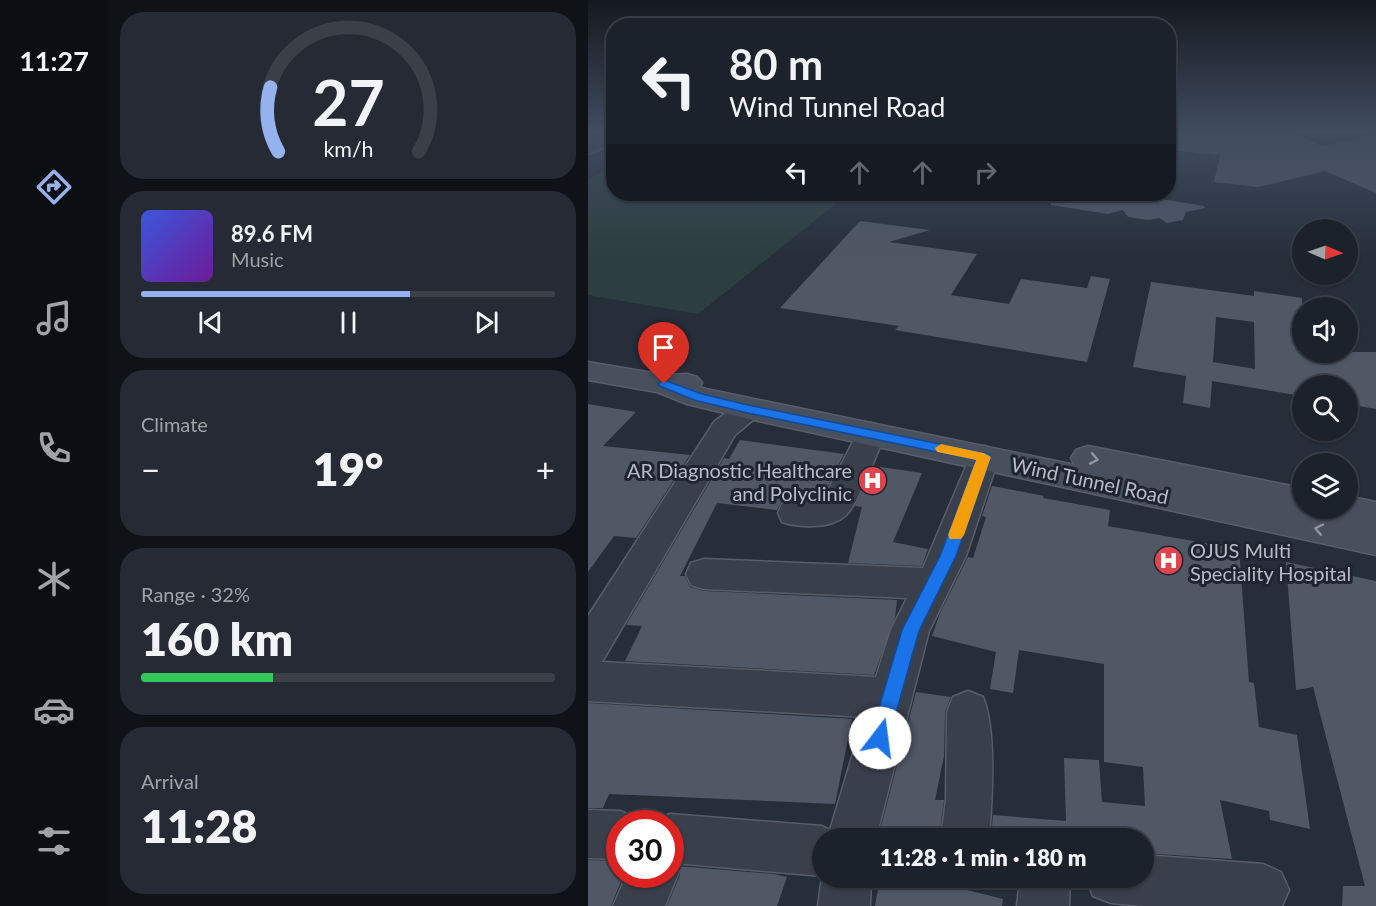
<!DOCTYPE html>
<html lang="en">
<head>
<meta charset="utf-8">
<style>
  body { margin:0; font-family:Lato,sans-serif; background:#252a34; color:#f1f3f6; height:100vh; display:flex; flex-direction:column; font-size:22px; white-space:nowrap }
  * { box-sizing:border-box; margin:0 }
  p { font-size:20px; color:#a0a4a9 }
  .icon { flex:none; width:33px; height:33px; fill:none; stroke:currentColor; stroke-width:2; stroke-linecap:round; stroke-linejoin:round }
  .map { position:relative; flex:1; overflow:hidden }
  .sheet { display:flex; flex-direction:column; gap:12px; padding:12px; background:#0f1318; width:480px }
  .sheet>* { flex:none }
  .banner { position:absolute; left:18px; top:18px; width:570px; height:183px; border-radius:24px; box-shadow:0 2px 4px #0004,0 0 0 2px #3a3f48; background:#1c222c; color:#f1f3f6; overflow:hidden }
  .needle { width:39px; rotate:92deg }
  .tools { position:absolute; left:704px; top:219px; display:grid; gap:12px }
  .tools a { display:grid; place-items:center; width:66px; height:66px; border-radius:50%; background:#1c222c; box-shadow:0 2px 4px #0004,0 0 0 2px #3a3f48; font-size:30px }
  .speed { position:absolute; left:18px; top:810px; display:flex; gap:12px; font-size:30px; font-weight:700; text-align:center }
  .speed>* { display:grid; place-content:center; width:78px; height:78px; border-radius:50%; background:#1c222c; box-shadow:0 2px 4px #0004,0 0 0 2px #3a3f48; line-height:1 }
  .speed .limit { border:9px solid #d22; background:#fff; color:#111 }
  .pin { position:absolute; display:grid; place-items:center; width:51px; height:51px; color:#fff; margin:-62px -26px; border-radius:50% 50% 50% 0; rotate:-45deg; box-shadow:0 0 6px #0007 }
  .pin .icon { rotate:45deg }
  .me { position:absolute; width:66px; margin:-33px; rotate:15deg; stroke-linejoin:round; filter:drop-shadow(0 0 4px #0008) }
  .turn { display:flex; align-items:center; gap:21px; height:126px; padding:0 24px; font-size:27px }
  .turn .icon { width:78px; height:78px; stroke-width:2.5 }
  .turn b { display:block; font-size:42px; line-height:51px }
  .lanes { display:flex; align-items:center; height:57px; padding:0 24px; background:#0003; justify-content:center; gap:30px; direction:ltr }
  .lanes .off { opacity:.35 }
  .big { font-size:45px; font-weight:800; line-height:1.1 }
  .sheet .card { flex:1; display:flex; flex-direction:column; justify-content:center; gap:9px; min-width:0; padding:0 21px; border-radius:24px; background:#252a34 }
  .sheet .dial { align-items:center; gap:0 }
  .dial svg { height:156px; overflow:visible; fill:none; stroke:#3a3f48; stroke-width:7; stroke-linecap:round; text-anchor:middle }
  .dial text { fill:#f1f3f6; stroke:none }
  .song { display:flex; align-items:center; gap:18px }
  .cover { width:72px; height:72px; border-radius:9px; background:linear-gradient(135deg,hsl(230 70% 55%),hsl(280 70% 35%)) }
  .played { height:6px; border-radius:3px; background:linear-gradient(90deg,#95b2ec 65%,#3a3f48 65%) }
  .keys { display:flex; justify-content:space-around; direction:ltr }
  .heat { display:flex; justify-content:space-between; align-items:center; font-size:33px; direction:ltr }
  .charge { height:9px; border-radius:4px; background:linear-gradient(90deg,#34c759 32%,#3a3f48 0) }
  .trip { position:absolute; left:224px; top:828px; width:342px; height:60px; border-radius:30px; background:#1c222c; box-shadow:0 2px 4px #0004,0 0 0 2px #3a3f48; font-weight:800; line-height:60px; text-align:center }
  main { display:flex; flex:1; min-height:0 }
  .dock { display:flex; flex-direction:column; width:108px; justify-content:space-around; align-items:center; background:#0b0e12; color:#a0a4a9 }
  .dock .icon { width:42px; height:42px }
  .dock .current { color:#95b2ec }
  .dock b { font-size:27px; color:#f1f3f6 }
  .map>svg:first-child { display:block }
</style>
</head>
<body>
<main>
<nav class="dock">
<b>11:27</b>
<svg class="icon current" aria-label="directions" viewBox="0 0 24 24"><path d="M12 3l9 9-9 9-9-9zM9 14v-3h6M13 9l2 2-2 2"/></svg>
<svg class="icon" aria-label="music" viewBox="0 0 24 24"><path d="M9 18V5l10-2v13"/><circle cx="6" cy="18" r="3"/><circle cx="16" cy="16" r="3"/></svg>
<svg class="icon" aria-label="phone" viewBox="0 0 24 24"><path d="M5 4h4l2 5-3 2q2 4 5 5l2-3 5 2v4C11 20 4 13 5 4z"/></svg>
<svg class="icon" aria-label="climate" viewBox="0 0 24 24"><path d="M12 3v18M4 7l16 10M4 17L20 7"/></svg>
<svg class="icon" aria-label="car" viewBox="0 0 24 24"><path d="M5 17H2v-5l4-1 3-4h7l3 4 3 1v5h-3M9 17h6M6 11h13"/><circle cx="7" cy="17" r="2"/><circle cx="17" cy="17" r="2"/></svg>
<svg class="icon" aria-label="filters" viewBox="0 0 24 24"><path d="M4 7h16M4 17h16"/><circle cx="9" cy="7" r="2"/><circle cx="15" cy="17" r="2"/></svg>
</nav>
<section class="sheet">
<div class="card dial"><svg viewBox="0 0 100 80">
<path d="M14 69A42 42 0 1 1 86 69"/>
<path d="M14 69A42 42 0 0 1 10 36" stroke="#95b2ec"/>
<text x="50" y="56" font-size="32" font-weight="700">27</text>
<text x="50" y="72" font-size="11">km/h</text>
</svg></div>
<div class="card">
<div class="song"><i class="cover"></i><div><b>89.6 FM</b><p>Music</p></div></div>
<div class="played"></div>
<div class="keys"><svg class="icon" aria-label="previous" viewBox="0 0 24 24"><path d="M18 5L8 12l10 7zM5 5v14"/></svg><svg class="icon" aria-label="pause" viewBox="0 0 24 24"><path d="M8 5v14M16 5v14"/></svg><svg class="icon" aria-label="next" viewBox="0 0 24 24"><path d="M6 5l10 7-10 7zM19 5v14"/></svg></div>
</div>
<div class="card"><p>Climate</p>
<div class="heat"><a>−</a><b class="big">19°</b><a>+</a></div>
</div>
<div class="card"><p>Range · 32%</p><b class="big">160 km</b><div class="charge"></div></div>
<div class="card"><p>Arrival</p><b class="big">11:28</b></div>
</section>
<div class="map">
<svg width="788" height="906" viewBox="0 0 788 906">
  <rect width="100%" height="100%" fill="#262e3a"/>
  <path fill="#2c3e3f" d="M25,165L26,194H260L110,314L0,295V180Z"/>
  <path fill="#505865" fill-rule="evenodd" d="M580,133H703L734,146L788,135V193L737,171L670,187L626,182L632,155L580,150Z
    M464,194H573V199L616,206L617,208L598,212L595,220L579,223L571,218L560,220L540,217L535,210L520,214L463,205Z
    M272,221L342,230L301,242L389,254L363,295L421,304L433,279L499,288L503,276L522,279L499,362L307,330L311,326L192,308Z
    M563,282L666,296V291L714,298V352H788V409L759,404V386H714V396L624,381L622,408L595,403L598,376L545,367ZM628,317L666,322L667,369L625,362Z
    M0,404L48,412L15,446L102,455L48,538L26,536L0,572Z
    M152,440L256,454L235,496L205,498L193,502L189,510L129,503L92,576H97L102,587L116,591L309,600L307,618L286,675L37,661L54,626L38,625L136,458L141,459Z
    M286,466L334,473L305,542L340,549L334,566L260,563L274,507L267,506Z
    M404,486L456,496L455,498L522,510L520,526L651,549L661,682L666,683L671,727L709,735L722,829L682,820L681,811L632,800L644,859L555,853V838H403L405,815L478,821L476,758L511,760L514,802L557,806L555,767L516,762V664L431,650L425,693L402,689L408,652L344,636L352,613L380,557L385,558L398,517L394,516Z
    M698,562L788,581V906H754L755,886H777L725,687L708,690Z
    M328,692L363,697L357,712L356,756L347,800H356L351,838H290Z
    M0,703L264,719L247,804L21,794L15,808H0Z
    M0,860L32,861V874H36L23,906H0Z
    M89,866L186,874L199,877L189,906H79L92,875Z
    M292,878L356,884L415,899L414,906H287Z"/>
  <g fill="none" stroke-linecap="round" stroke-linejoin="round">
    <defs>
      <path id="street" d="M26,134V144L0,154V144Z
        M161,400L171,403L175,409L171,415L147,435L14,662L288,677L303,630L319,598L116,589L103,585L98,574L103,563L116,559L335,568L385,450L396,446L407,450L411,457L378,556L341,631L288,838H234V878H283L282,906H230L234,876L86,863L90,874L77,906H25L39,874H82V824H64L65,821L82,814L234,826L242,830L276,717L0,701V616L126,422L151,403Z
        M283,423L293,426L298,433C290,450 269,507 257,516C242,529 212,528 194,522L190,513L194,504L206,500L236,498L273,426Z
        M380,691L395,697C409,730 404,801 401,838H353L358,799L359,712L365,697Z
        M0,810L32,811L49,818L52,824H32V859L0,858Z
        M555,855L675,864L693,872L701,890L694,906H556L523,903L505,896L498,878H555Z
        M432,878H482L481,906H429Z"/>
      <path id="secondary" d="M0,362L76,375L99,374L109,377L114,383L111,387L118,389L487,465L483,458L488,450L500,446L714,488V508H728L722,512L738,515L734,508H759V496L788,502V555L161,419L99,404L69,392L0,380Z"/>
    </defs>
    <use href="#street" stroke="#585e69" stroke-width="3"/>
    <use href="#secondary" stroke="#585e69" stroke-width="3"/>
    <use href="#street" fill="#3a404b" fill-rule="evenodd"/>
    <use href="#secondary" fill="#484f5d" fill-rule="evenodd"/>
  </g>
  <defs><path id="oneway-chevron" d="M-2-3.5L2.5 0L-2 3.5" fill="none" stroke-width="1.6" stroke-linecap="round" stroke-linejoin="round" transform="scale(1.5)"/></defs>
  <g stroke="#9095a1">
    <use href="#oneway-chevron" transform="translate(506 459) rotate(11)"/>
    <use href="#oneway-chevron" transform="translate(731 529) rotate(-168)"/>
  </g>
  <linearGradient id="sky" x2="0" y2="1"><stop stop-color="#151920"/><stop offset="0.51" stop-color="#414c60"/><stop offset="1" stop-color="#414c60" stop-opacity="0"/></linearGradient>
  <rect width="788" height="260" fill="url(#sky)"/>
  <path fill="#1a73e8" stroke="#114b97" stroke-width="1.5" d="M76,380L114,394L160,405L401,454L403,457L368,556L331,631L299,745L292,748L285,745L282,738L314,630L352,556L388,460L160,413L106,400L72,386L70,384Z"/>
  <path fill="#f59e0b" d="M353,444L396,453L403,457L376,535L373,539H362L360,535L388,460L349,452L347,448Z"/>
  <defs>
    <symbol id="hospital-disc" viewBox="-11 -11 22 22"><circle r="9.5" fill="#e0444e" stroke="#1f2530"/><path d="M-5-5h3v3.5h4V-5h3V5h-3V1.5h-4V5h-3Z" fill="#fff"/></symbol>
  </defs>
  <g fill-rule="evenodd">
    <use href="#hospital-disc" x="268" y="464" width="33" height="33"/>
    <use href="#hospital-disc" x="564" y="544" width="33" height="33"/>
  </g>
  <g text-anchor="middle" dominant-baseline="central" stroke-width="6" stroke-linejoin="round" paint-order="stroke">
    <g font-size="20" fill="#b6bbc6" stroke="#1f2530" text-anchor="end">
      <text x="264" y="470">AR Diagnostic Healthcare<tspan x="264" dy="23">and Polyclinic</tspan></text>
      <text x="602" y="550" text-anchor="start">OJUS Multi<tspan x="602" dy="23">Speciality Hospital</tspan></text>
    </g>
    <g font-size="20" fill="#b6bbc6" stroke="#1f2530">
      <text transform="translate(502 480) rotate(12)">Wind Tunnel Road</text>
    </g>
  </g>
</svg>
<div class="tools">
<a><svg class="needle" viewBox="-14 -14 28 28"><path d="M0-13l5 13h-10z" fill="#e53935"/><path d="M0 13l5-13h-10z" fill="#a0a4a9"/></svg></a>
<a><svg class="icon" aria-label="sound" viewBox="0 0 24 24"><path d="M4 9h4l5-4v14l-5-4H4zM17 9q2 3 0 6"/></svg></a>
<a><svg class="icon" aria-label="search" viewBox="0 0 24 24"><circle cx="10" cy="10" r="6"/><path d="M15 15l6 6"/></svg></a>
<a><svg class="icon" aria-label="layers" viewBox="0 0 24 24"><path d="M12 4l9 5-9 5-9-5zM3 14l9 5 9-5"/></svg></a>
</div>
<div class="speed"><div class="limit">30</div></div>
<div class="pin" style="left:76px;top:384px;background:#d93025"><svg class="icon" aria-label="arrive" viewBox="0 0 24 24"><path d="M6 21V4h12l-3 4 3 4H6"/></svg></div>
<svg class="me" style="left:292px;top:738px" viewBox="-20 -20 40 40"><circle r="19" fill="#fff"/><path d="M0-13L10 11 0 6-10 11z" fill="#1a73e8"/></svg>
<div class="trip">11:28 · 1 min · 180 m</div>
<div class="banner">
<div class="turn"><svg class="icon" aria-label="left" viewBox="0 0 24 24"><path d="M17 20v-9H6M10 6l-5 5 5 5"/></svg><div><b>80 m</b>Wind Tunnel Road</div></div>
<div class="lanes"><svg class="icon" aria-label="left" viewBox="0 0 24 24"><path d="M17 20v-9H6M10 6l-5 5 5 5"/></svg><svg class="icon off" aria-label="ahead" viewBox="0 0 24 24"><path d="M12 20V5M6 11l6-6 6 6"/></svg><svg class="icon off" aria-label="ahead" viewBox="0 0 24 24"><path d="M12 20V5M6 11l6-6 6 6"/></svg><svg class="icon off" aria-label="right" viewBox="0 0 24 24"><path d="M7 20v-9h11M14 6l5 5-5 5"/></svg></div>
</div>
</div>
</main>
</body>
</html>
